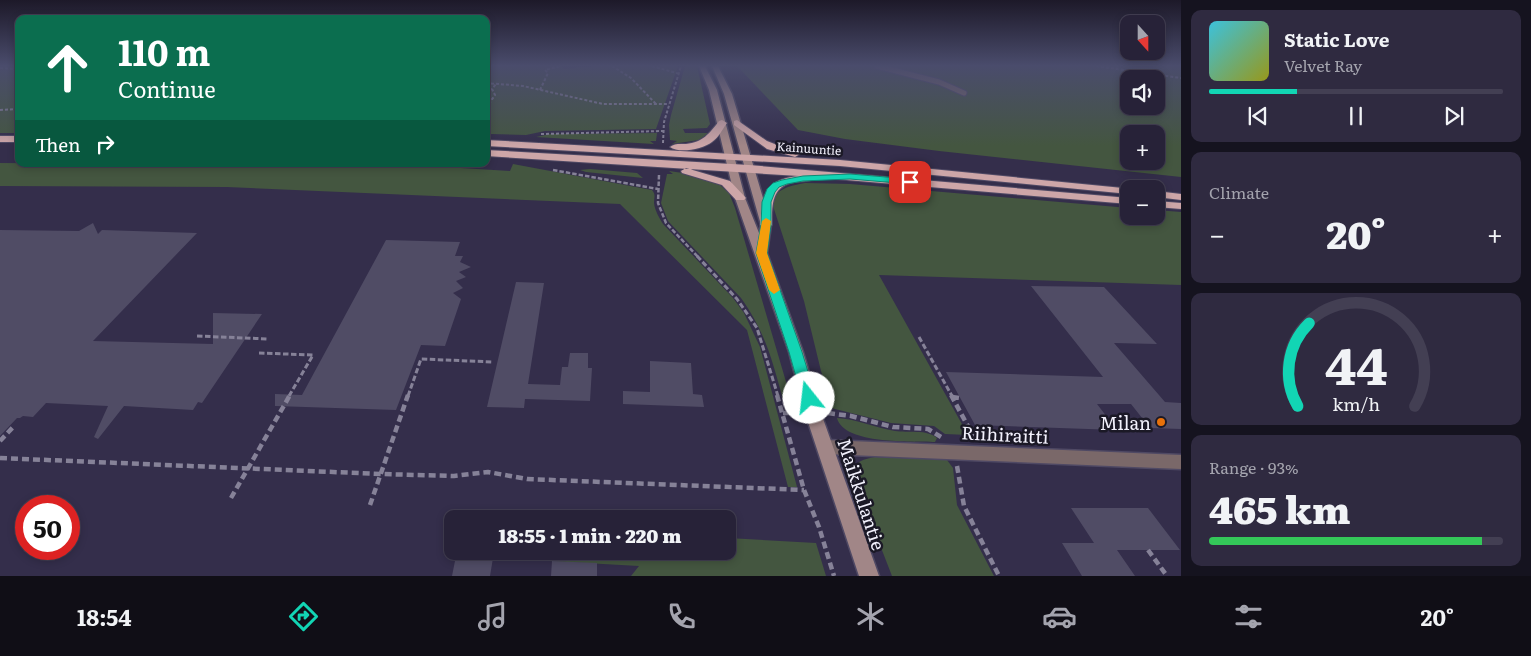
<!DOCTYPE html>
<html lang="en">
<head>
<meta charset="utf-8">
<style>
  body { margin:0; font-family:Literata,serif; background:#2f2a40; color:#f1f3f6; height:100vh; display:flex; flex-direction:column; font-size:19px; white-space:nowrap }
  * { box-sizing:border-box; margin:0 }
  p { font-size:16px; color:#a4a4ae }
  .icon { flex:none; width:28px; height:28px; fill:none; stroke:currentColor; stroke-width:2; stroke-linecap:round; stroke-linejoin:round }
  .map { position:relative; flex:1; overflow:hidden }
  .drawer { display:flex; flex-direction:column; gap:10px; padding:10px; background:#15131f; width:350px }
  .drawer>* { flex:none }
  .hud { position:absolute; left:15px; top:15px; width:475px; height:152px; border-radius:10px; box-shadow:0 2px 8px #0003,0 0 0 1px #433f53; background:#0b6e4f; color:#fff; overflow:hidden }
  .needle { width:32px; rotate:159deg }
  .tools { position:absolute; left:1120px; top:15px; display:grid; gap:10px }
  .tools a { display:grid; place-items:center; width:45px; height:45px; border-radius:10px; background:#272238; box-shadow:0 2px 8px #0003,0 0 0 1px #433f53; font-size:25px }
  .speed { position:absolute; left:15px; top:495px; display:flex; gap:10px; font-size:25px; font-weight:700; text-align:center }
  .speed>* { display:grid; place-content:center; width:65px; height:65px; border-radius:50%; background:#272238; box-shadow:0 2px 8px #0003,0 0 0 1px #433f53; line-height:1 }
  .speed .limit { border:8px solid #d22; background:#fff; color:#111 }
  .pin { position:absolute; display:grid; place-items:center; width:42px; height:42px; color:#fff; margin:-21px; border-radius:10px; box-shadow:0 2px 8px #0006 }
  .me { position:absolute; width:55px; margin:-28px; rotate:344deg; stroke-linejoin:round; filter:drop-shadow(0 0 4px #0008) }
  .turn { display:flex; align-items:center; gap:18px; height:105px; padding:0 20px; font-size:22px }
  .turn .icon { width:65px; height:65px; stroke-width:2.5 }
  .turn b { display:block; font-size:35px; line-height:42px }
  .then { display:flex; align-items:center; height:48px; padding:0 20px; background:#0003; gap:10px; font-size:19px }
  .big { font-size:38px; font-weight:800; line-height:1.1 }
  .drawer .widget { flex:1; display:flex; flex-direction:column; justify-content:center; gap:8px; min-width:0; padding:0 18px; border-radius:10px; background:#2f2a40 }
  .drawer .dial { align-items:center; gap:0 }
  .dial svg { height:130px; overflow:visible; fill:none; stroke:#433f53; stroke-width:7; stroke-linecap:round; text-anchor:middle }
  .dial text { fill:#f1f3f6; stroke:none }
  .song { display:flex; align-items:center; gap:15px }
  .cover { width:60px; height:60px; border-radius:8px; background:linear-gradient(135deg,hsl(190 70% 55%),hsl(60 70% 35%)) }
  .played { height:5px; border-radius:2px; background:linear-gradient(90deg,#12d5b4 30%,#433f53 30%) }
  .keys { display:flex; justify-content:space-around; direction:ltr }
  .heat { display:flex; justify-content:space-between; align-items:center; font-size:28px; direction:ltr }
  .charge { height:8px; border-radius:4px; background:linear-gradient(90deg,#34c759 93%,#433f53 0) }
  .trip { position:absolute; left:444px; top:510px; width:292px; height:50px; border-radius:10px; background:#272238; box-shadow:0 2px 8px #0003,0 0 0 1px #433f53; font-weight:800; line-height:50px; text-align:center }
  .tabs { display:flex; height:80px; justify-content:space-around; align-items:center; background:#100e16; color:#a4a4ae }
  .tabs .icon { width:35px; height:35px }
  .tabs .active { color:#12d5b4 }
  .tabs b { font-size:22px; color:#f1f3f6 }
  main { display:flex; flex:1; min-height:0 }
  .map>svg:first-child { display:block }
</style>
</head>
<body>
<main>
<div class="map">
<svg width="1181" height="576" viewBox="0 0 1181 576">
  <rect width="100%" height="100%" fill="#342e4b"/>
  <path fill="#445640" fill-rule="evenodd" d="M0,66H19V133H0Z
    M486,66H560L564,69L595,66H678L656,129L545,131L526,135L491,134L490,136L486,135Z
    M685,66H697L710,124L707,128L683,129L685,133H709L699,140L672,144L677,141L670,140L669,125L671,115Z
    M737,66H1181V177L939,151L845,139L798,130ZM1129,79H1156V106H1129ZM1129,134H1156V161H1129Z
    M657,133L656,141H650L654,144L536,137L550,134Z
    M0,163L428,166L510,171L513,164L652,190C656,195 654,197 654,203C655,211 659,217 663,224L733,298L744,313L760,347L797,487H788L747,330L620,204L227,187L0,186Z
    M590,169L637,173L643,178L586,172L580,170Z
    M669,171L683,173L720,185L729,193L735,208L794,409L787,407L784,403C773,363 766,333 741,298L668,221L661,203L667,174H673Z
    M805,183L850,184L1129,208V216H1156V210L1181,212V285L879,275L968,435L945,434L934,426L891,423L835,409L832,408L821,371L804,301L773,206C773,188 791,186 805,183Z
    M837,418C857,419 875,428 895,431C908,433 927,429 937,438L935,442C913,441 844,445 837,418Z
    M875,457L947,460L953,468L957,505L994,576H892L852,473C855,461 864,459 875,457Z
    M728,538L816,543L826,576H631L639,566L531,560L532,551H728Z"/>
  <path fill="#504c65" d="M93,223L98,234L102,230L197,233L93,341L213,344V313L262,314L202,403L198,402L193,410L124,406L98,439L94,437L108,406L46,403L33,417L23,416L20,418H17L0,436V230L79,231Z
    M386,240L460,242L455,256H463L460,262L471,267L459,272L466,277L456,281L463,288L453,293L461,299L445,346L421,345L396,410L275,406V394L302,395Z
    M516,282L544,283L528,384L560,385L562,367H568L570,353H588V368H592L590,401L525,399L524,408L487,407Z
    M1031,286L1104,287L1157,344L1114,343L1165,402L1181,403V429L1150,428L1131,404H1097L1117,430L975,425L946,372L1103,377Z
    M650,361L691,363L693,394L702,395L704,407L623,404V391L650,392Z
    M1071,508H1148L1180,550H1117L1135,576H1082L1062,543H1094Z
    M456,556L493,558L490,576H452Z
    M552,561L597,563V576H551Z"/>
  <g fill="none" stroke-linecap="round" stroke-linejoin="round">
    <defs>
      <path id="service" d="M877,66L939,82L964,93"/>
      <path id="tertiary" d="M826,440L1181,455V469L826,454L820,452L818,447L820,442Z"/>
      <path id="secondary" d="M699,66H705L717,90L745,198L759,233L761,225L724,94L712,66H718L732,94L771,225L767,253L803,352L821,413L879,576H859L805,413L789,352L735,198L709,90Z"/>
      <path id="trunk" d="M722,120L727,123C722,130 719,137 712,142C703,149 679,154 670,147C675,143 680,144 686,144C703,142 709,134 719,121Z
        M737,120L767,141L800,154L795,157L767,149L734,125V121Z
        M0,136H19V142H0Z
        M486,140L840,160L1133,189H1129V194L840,166L486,146Z
        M486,150L749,165L1129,198V204L811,177V180C804,182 797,181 790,183C771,189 772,208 772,225L766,229L760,225C762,195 765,179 799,176L486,156Z
        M686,168L730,181L746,198L744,200H736L722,185L682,173L681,171Z
        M1156,191L1181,194V200L1156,197Z
        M1156,201L1181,203V209L1156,207Z"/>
    </defs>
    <use href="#service" stroke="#4f4964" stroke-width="7"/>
    <use href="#tertiary" stroke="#4f4964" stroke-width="3"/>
    <use href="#secondary" stroke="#4f4964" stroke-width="3"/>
    <use href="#trunk" stroke="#4f4964" stroke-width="2"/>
    <path stroke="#868298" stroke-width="2" stroke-dasharray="3 2" stroke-linecap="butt" d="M612,66L631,78L656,104
      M652,66L680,74
      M1096,66L1181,78
      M0,68L19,69
      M486,83L523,86L603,104H669
      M540,90L548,73L545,70L561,66
      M486,108L495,95L492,89L496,84
      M0,110L19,109
      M541,134L663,131
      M663,143L664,122L681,66"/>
    <path stroke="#868298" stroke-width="2.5" stroke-dasharray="4.5 2" stroke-linecap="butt" d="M553,170L658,189
      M659,175L658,203L666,223L698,257"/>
    <path stroke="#868298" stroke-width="3" stroke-dasharray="5.5 2.5" stroke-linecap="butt" d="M697,256L737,299L757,328L778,396
      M197,336L268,339
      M919,337L952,396
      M259,353L313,355L289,396
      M408,396L421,359L493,362"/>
    <path stroke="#868298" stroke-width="4.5" stroke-dasharray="7 4" stroke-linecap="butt" d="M777,395L804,490L819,527L834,576
      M951,395L975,439
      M952,397L960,398
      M783,413H797
      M828,413L851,416L893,427L928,429L941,437
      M0,441L15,425
      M0,458L381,474L454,476L488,472L527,479L804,490
      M957,466L964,506L999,576
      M231,498L290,395
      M370,505L408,395
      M1148,550L1167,576"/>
    <use href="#service" stroke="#7a6869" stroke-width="5"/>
    <use href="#tertiary" fill="#7a6869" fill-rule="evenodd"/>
    <use href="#secondary" fill="#a18687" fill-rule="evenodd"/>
    <use href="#trunk" fill="#cda6a8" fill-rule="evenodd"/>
  </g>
  <linearGradient id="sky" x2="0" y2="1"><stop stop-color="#1d1929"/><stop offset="0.45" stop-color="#4a4c6c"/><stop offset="1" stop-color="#4a4c6c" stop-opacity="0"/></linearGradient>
  <rect width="1181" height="146" fill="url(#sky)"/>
  <path fill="#12d5b4" stroke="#0c8a75" d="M850,174L910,179L914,182L910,184L850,179L803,181L787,184L779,187L775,192L771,202V225L767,253L802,352L816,398L814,401L809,403L804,401L802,398L789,352L756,253L761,225L762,202L767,189L773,183L782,180L803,176Z"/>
  <path fill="#f59e0b" d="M766,218L771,221L767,253L780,290L774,294L769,290L756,253L762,221Z"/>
  <circle fill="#e8710a" stroke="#1b1926" stroke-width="2" cx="1161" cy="422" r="5"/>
  <g text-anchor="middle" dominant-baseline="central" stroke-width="5" stroke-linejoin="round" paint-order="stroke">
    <g font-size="12" fill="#f2f1fc" stroke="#1b1926">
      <text transform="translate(809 148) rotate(4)">Kainuuntie</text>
    </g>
    <g font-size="18" fill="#f2f1fc" stroke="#1b1926" text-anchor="end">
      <text x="1151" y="422">Milan</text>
    </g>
    <g font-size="18" fill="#f2f1fc" stroke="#1b1926">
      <text transform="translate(1005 434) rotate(3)">Riihiraitti</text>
      <text transform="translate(862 494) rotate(72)">Maikkulantie</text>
    </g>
  </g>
</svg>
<div class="tools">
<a><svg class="needle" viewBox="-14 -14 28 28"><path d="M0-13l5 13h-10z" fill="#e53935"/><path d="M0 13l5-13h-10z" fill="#a4a4ae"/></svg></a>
<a><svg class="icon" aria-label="sound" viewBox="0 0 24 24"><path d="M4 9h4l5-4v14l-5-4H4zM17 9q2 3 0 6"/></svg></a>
<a>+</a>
<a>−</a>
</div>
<div class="speed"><div class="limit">50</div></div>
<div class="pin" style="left:910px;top:182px;background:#d93025"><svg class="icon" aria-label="arrive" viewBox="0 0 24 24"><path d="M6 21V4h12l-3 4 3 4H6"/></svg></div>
<svg class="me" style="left:809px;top:398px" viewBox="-20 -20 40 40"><circle r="19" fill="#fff"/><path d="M0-13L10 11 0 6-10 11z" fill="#12d5b4"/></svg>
<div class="trip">18:55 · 1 min · 220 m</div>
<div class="hud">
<div class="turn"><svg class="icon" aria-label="ahead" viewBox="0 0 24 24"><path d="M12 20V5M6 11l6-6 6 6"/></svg><div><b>110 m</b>Continue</div></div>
<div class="then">Then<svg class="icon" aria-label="right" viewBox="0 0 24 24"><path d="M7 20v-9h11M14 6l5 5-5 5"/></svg></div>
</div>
</div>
<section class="drawer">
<div class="widget">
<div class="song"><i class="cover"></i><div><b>Static Love</b><p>Velvet Ray</p></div></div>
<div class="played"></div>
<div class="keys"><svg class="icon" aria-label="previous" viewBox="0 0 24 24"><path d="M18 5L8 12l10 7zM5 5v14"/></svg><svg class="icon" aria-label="pause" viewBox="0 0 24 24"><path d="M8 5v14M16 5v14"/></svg><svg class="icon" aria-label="next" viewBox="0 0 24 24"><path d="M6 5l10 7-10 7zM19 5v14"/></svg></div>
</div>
<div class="widget"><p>Climate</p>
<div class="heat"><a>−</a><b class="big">20°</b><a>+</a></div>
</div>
<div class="widget dial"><svg viewBox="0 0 100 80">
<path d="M14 69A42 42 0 1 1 86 69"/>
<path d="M14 69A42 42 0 0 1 21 18" stroke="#12d5b4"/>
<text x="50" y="56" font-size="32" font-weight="700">44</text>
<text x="50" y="72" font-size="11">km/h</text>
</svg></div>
<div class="widget"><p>Range · 93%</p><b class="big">465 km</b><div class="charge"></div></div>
</section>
</main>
<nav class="tabs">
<b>18:54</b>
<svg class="icon active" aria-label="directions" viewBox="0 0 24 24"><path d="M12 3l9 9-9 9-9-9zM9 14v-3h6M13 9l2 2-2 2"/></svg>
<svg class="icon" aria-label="music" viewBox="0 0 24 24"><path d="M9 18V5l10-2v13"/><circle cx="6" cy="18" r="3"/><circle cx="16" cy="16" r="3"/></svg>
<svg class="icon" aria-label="phone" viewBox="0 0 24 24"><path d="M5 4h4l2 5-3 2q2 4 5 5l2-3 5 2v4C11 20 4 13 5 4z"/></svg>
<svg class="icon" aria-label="climate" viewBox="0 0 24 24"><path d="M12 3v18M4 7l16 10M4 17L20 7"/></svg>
<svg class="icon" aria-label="car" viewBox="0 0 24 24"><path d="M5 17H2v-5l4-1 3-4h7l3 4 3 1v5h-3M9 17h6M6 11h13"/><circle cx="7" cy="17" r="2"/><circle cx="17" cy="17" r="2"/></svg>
<svg class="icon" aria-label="filters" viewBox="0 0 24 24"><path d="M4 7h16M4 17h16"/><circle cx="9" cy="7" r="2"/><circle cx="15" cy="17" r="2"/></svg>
<b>20°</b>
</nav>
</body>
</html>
